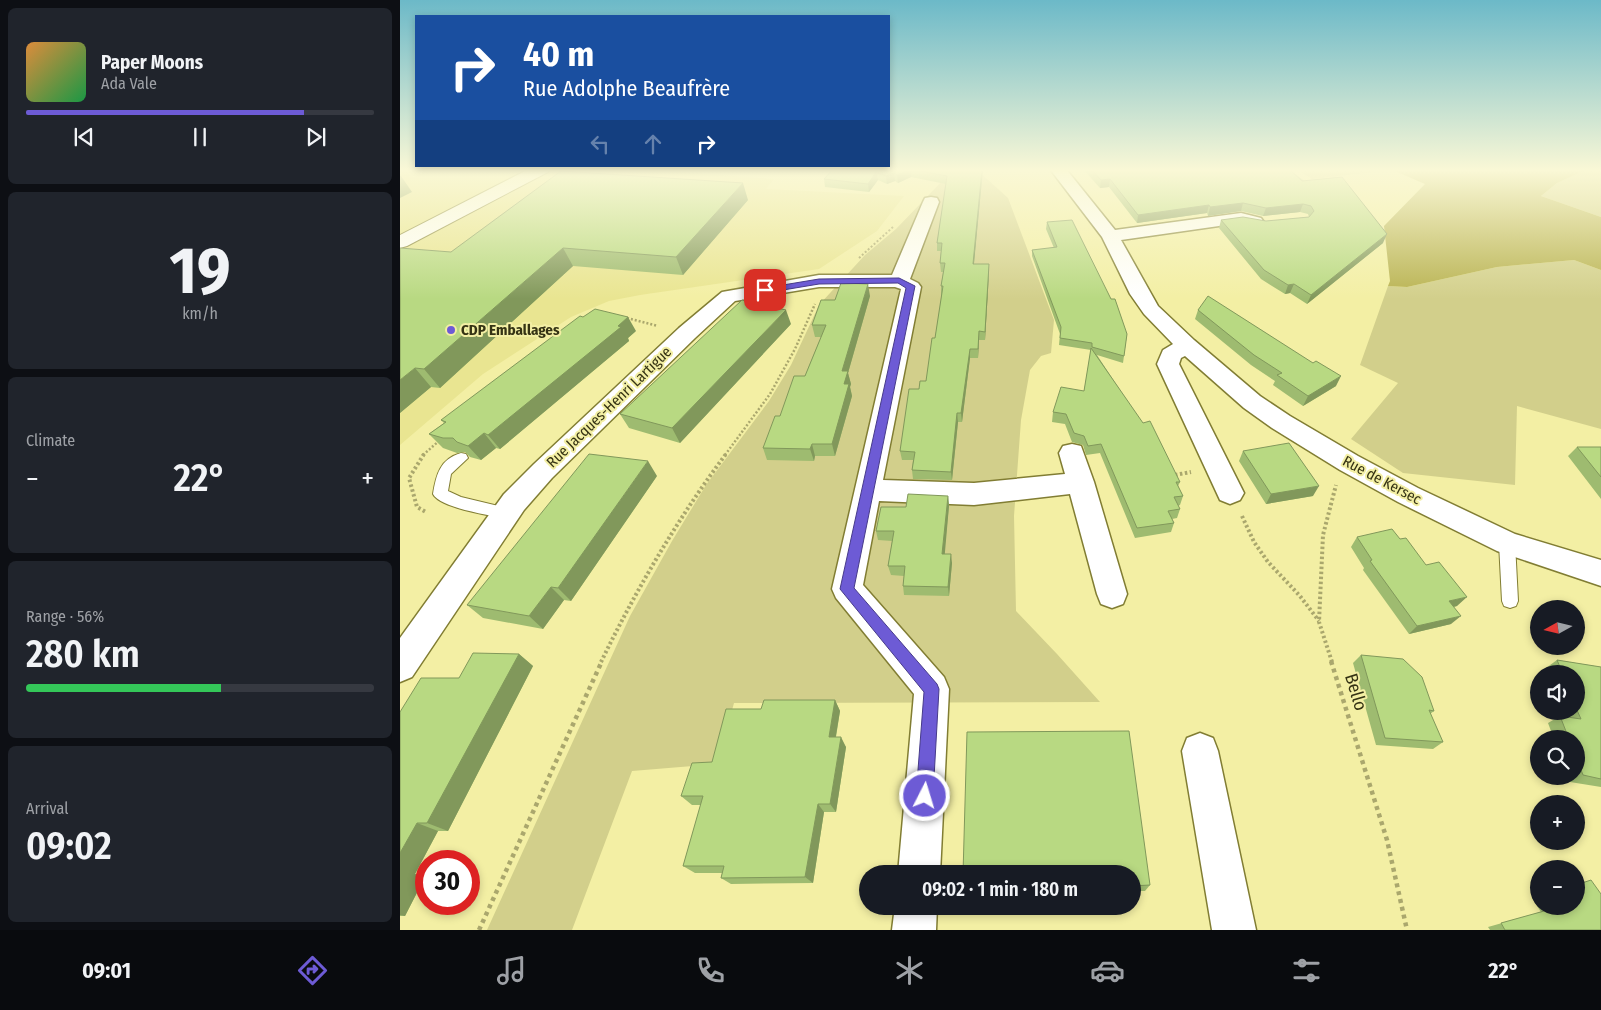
<!DOCTYPE html>
<html lang="en">
<head>
<meta charset="utf-8">
<style>
  body { margin:0; font-family:"Fira Sans Condensed",sans-serif; background:#20242c; color:#f1f3f6; height:100vh; display:flex; flex-direction:column; font-size:19px; white-space:nowrap }
  * { box-sizing:border-box; margin:0 }
  p { font-size:16px; color:#9ea1a6 }
  .icon { flex:none; width:28px; height:28px; fill:none; stroke:currentColor; stroke-width:2; stroke-linecap:round; stroke-linejoin:round }
  .map { position:relative; flex:1; overflow:hidden }
  .drawer { display:flex; flex-direction:column; gap:8px; padding:8px; background:#0d0f14; width:400px }
  .drawer>* { flex:none }
  .guide { position:absolute; left:15px; top:15px; width:475px; height:152px; border-radius:0px; box-shadow:0 2px 8px #0003; background:#1a4fa0; color:#fff; overflow:hidden }
  .needle { width:32px; rotate:262deg }
  .buttons { position:absolute; left:1130px; top:600px; display:grid; gap:10px }
  .buttons a { display:grid; place-items:center; width:55px; height:55px; border-radius:50%; background:#171b24; box-shadow:0 2px 8px #0003; font-size:25px }
  .speed { position:absolute; left:15px; top:850px; display:flex; gap:10px; font-size:25px; font-weight:700; text-align:center }
  .speed>* { display:grid; place-content:center; width:65px; height:65px; border-radius:50%; background:#171b24; box-shadow:0 2px 8px #0003; line-height:1 }
  .speed .limit { border:8px solid #d22; background:#fff; color:#111 }
  .pin { position:absolute; display:grid; place-items:center; width:42px; height:42px; color:#fff; margin:-21px; border-radius:10px; box-shadow:0 2px 8px #0006 }
  .me { position:absolute; width:55px; margin:-28px; rotate:5deg; stroke-linejoin:round; filter:drop-shadow(0 0 4px #0008) }
  .turn { display:flex; align-items:center; gap:18px; height:105px; padding:0 25px; font-size:22px }
  .turn .icon { width:65px; height:65px; stroke-width:2.5 }
  .turn b { display:block; font-size:35px; line-height:42px }
  .lanes { display:flex; align-items:center; height:48px; padding:0 25px; background:#0003; justify-content:center; gap:25px; direction:ltr }
  .lanes .off { opacity:.35 }
  .big { font-size:38px; font-weight:600; line-height:1.1 }
  .drawer .tile { flex:1; display:flex; flex-direction:column; justify-content:center; gap:8px; min-width:0; padding:0 18px; border-radius:8px; background:#20242c }
  .drawer .dial { align-items:center; gap:0 }
  .dial b { font-size:65px; line-height:1 }
  .song { display:flex; align-items:center; gap:15px }
  .cover { width:60px; height:60px; border-radius:8px; background:linear-gradient(135deg,hsl(30 70% 55%),hsl(140 70% 35%)) }
  .played { height:5px; border-radius:2px; background:linear-gradient(90deg,#6d5bd5 80%,#363941 80%) }
  .keys { display:flex; justify-content:space-around; direction:ltr }
  .heat { display:flex; justify-content:space-between; align-items:center; font-size:28px; direction:ltr }
  .charge { height:8px; border-radius:4px; background:linear-gradient(90deg,#34c759 56%,#363941 0) }
  .trip { position:absolute; left:459px; top:865px; width:282px; height:50px; border-radius:25px; background:#171b24; box-shadow:0 2px 8px #0003; font-weight:600; line-height:50px; text-align:center }
  .tabs { display:flex; height:80px; justify-content:space-around; align-items:center; background:#090b0e; color:#9ea1a6 }
  .tabs .icon { width:35px; height:35px }
  .tabs .on { color:#6d5bd5 }
  .tabs b { font-size:22px; color:#f1f3f6 }
  main { display:flex; flex:1; min-height:0 }
  .map>svg:first-child { display:block }
</style>
</head>
<body>
<main>
<section class="drawer">
<div class="tile">
<div class="song"><i class="cover"></i><div><b>Paper Moons</b><p>Ada Vale</p></div></div>
<div class="played"></div>
<div class="keys"><svg class="icon" aria-label="previous" viewBox="0 0 24 24"><path d="M18 5L8 12l10 7zM5 5v14"/></svg><svg class="icon" aria-label="pause" viewBox="0 0 24 24"><path d="M8 5v14M16 5v14"/></svg><svg class="icon" aria-label="next" viewBox="0 0 24 24"><path d="M6 5l10 7-10 7zM19 5v14"/></svg></div>
</div>
<div class="tile dial"><b>19</b><p>km/h</p></div>
<div class="tile"><p>Climate</p>
<div class="heat"><a>−</a><b class="big">22°</b><a>+</a></div>
</div>
<div class="tile"><p>Range · 56%</p><b class="big">280 km</b><div class="charge"></div></div>
<div class="tile"><p>Arrival</p><b class="big">09:02</b></div>
</section>
<div class="map">
<svg width="1201" height="930" viewBox="0 0 1201 930">
  <rect width="100%" height="100%" fill="#f3efa4"/>
  <path fill="#e9e591" d="M0,169H241L374,179L366,189L504,196L477,231L419,269L240,295L209,301L171,317L83,374L0,445Z"/>
  <path fill="#d2cf8b" d="M576,169L608,198L654,320L651,353L641,356L630,370L621,420L614,516L616,611L657,654L700,702L334,703L317,764L232,771L172,930H87L230,616L272,541L306,485L369,401L391,365L419,305L465,255L496,229L547,176Z
    M896,169H990L991,170L912,179Z
    M1188,169H1201V217L1141,196L1157,183Z
    M1174,260L1201,270V429L1117,406L1115,485L1003,473L951,439L998,383L960,365L988,286L1007,287L1097,267Z"/>
  <path fill="#b8b251" d="M990,169H1188L1157,183L1141,196L1201,217V270L1174,260L1097,267L1007,287L988,286L990,281L984,226L1025,184Z"/>
  <g fill="none" stroke-linecap="round" stroke-linejoin="round">
    <defs>
      <path id="lane" d="M61,453L66,454L68,458L51,474L48,491L61,497L111,509L113,513L111,517L106,519C90,515 40,508 33,494C36,475 40,459 61,453Z
        M1107,537L1112,539L1115,543L1118,601L1116,606L1110,608L1104,606L1102,601L1099,543L1102,539Z"/>
      <path id="street" d="M650,169H666L715,230L841,213L861,218L864,222L861,226L855,227L840,223L721,240L758,306L794,340L860,396L890,416L958,456L1018,488L1115,534L1201,560V586L1097,551L998,502L940,470L872,428L844,408L785,356L781,358L779,364L844,493L840,500L830,504L820,500L757,364L763,350L773,344L744,314L730,294L702,237Z
        M531,197L537,198L539,202L510,279L518,283L521,287L483,480L574,483L665,474L659,453L663,446L672,444L681,446L694,482L727,594L723,604L712,608L701,604L697,594L670,494L574,505L479,501L463,585L544,677L549,689L540,874H498L514,694L436,598L432,589L501,289L495,287H419L335,301L295,338L152,478L124,510L12,677L0,682V638L104,494L134,464L279,328L322,292L419,275H492L523,202L525,198Z
        M800,733L813,738L818,751L856,930H812L782,751L787,738Z
        M495,906H537L536,930H492Z"/>
      <path id="secondary" d="M129,169H150L148,172L7,246L0,248V235Z"/>
    </defs>
    <use href="#lane" stroke="#817d33" stroke-width="2"/>
    <use href="#street" stroke="#817d33" stroke-width="3"/>
    <use href="#secondary" stroke="#817d33" stroke-width="2"/>
    <path stroke="#aaa76d" stroke-width="2" stroke-dasharray="2 2" stroke-linecap="butt" d="M459,258L493,227"/>
    <path stroke="#aaa76d" stroke-width="2.5" stroke-dasharray="2 2" stroke-linecap="butt" d="M227,318L258,326
      M23,455L40,440
      M325,455L370,394L395,349L415,304"/>
    <path stroke="#aaa76d" stroke-width="4" stroke-dasharray="2.5 2.5" stroke-linecap="butt" d="M24,454L9,478L17,507L26,512
      M775,475L791,472
      M842,516L854,542L868,562L900,596L919,621
      M201,662C236,590 278,518 326,454
      M932,662L919,622L923,535L936,485"/>
    <path stroke="#aaa76d" stroke-width="4.5" stroke-dasharray="4 4" stroke-linecap="butt" d="M931,661L987,840L1007,930
      M79,930L202,661"/>
    <use href="#lane" fill="#fff" fill-rule="evenodd"/>
    <use href="#street" fill="#fff" fill-rule="evenodd"/>
    <use href="#secondary" fill="#fff" fill-rule="evenodd"/>
  </g>
  <path fill="#9ebb70" d="M433,169H583L574,264H589L585,340H579L578,358H570L562,422H558L552,480L513,479L512,470L513,460H502L500,451L519,389L526,381L535,338L542,295H541V286L543,272H541L540,263L541,251H537V243L546,184L511,177L498,183L495,181L487,184L478,180L469,192L425,187L424,179Z
    M683,169H889L983,243L907,304L890,293L885,294L861,279L819,228L821,220L866,221L909,217L908,214L900,212L863,216L841,211L808,216L807,213L737,223L709,187L700,188Z
    M348,200L283,275L173,266L40,388L31,387L0,413L51,252Z
    M647,222L727,334L723,363L697,355L780,482L778,486L783,496L780,505L778,506L780,509L777,518L772,519L774,523L771,532L735,538L700,453L686,455L683,445L672,442L665,424L652,422L653,412L684,391L691,350L659,345L660,334L632,256V250L654,248L646,229Z
    M470,296L448,373L451,384L450,387L452,396L435,456H415L414,461L367,460L363,448L380,416L405,376L421,337H415L412,325L435,300Z
    M798,310L936,386L903,406L873,385L875,381L851,365L795,319Z
    M391,324L280,443L229,428L220,414Z
    M236,331L228,338L229,341L100,449L96,448L81,460L70,457L65,452L57,453L43,448L29,434L44,423L41,420Z
    M1177,447H1201V499L1168,456Z
    M843,451L913,496L866,504L839,461Z
    M257,476L171,601L164,600L143,629L83,618L67,605Z
    M548,496L549,506L544,554L552,563L549,596L504,595L503,586L504,576L491,575L488,566L492,541L478,540L476,531L506,507Z
    M957,537L1000,539L1057,606L1054,607L1051,624L1009,634L963,570L964,568L951,547Z
    M119,654L133,666L48,831H38L15,874L25,877L5,916H0V712Z
    M961,655L1034,711L1030,714L1043,742L1033,749L976,745L953,663Z
    M1157,660L1201,667V787L1170,782L1168,776H1176V739H1154L1148,723L1160,716H1164L1162,711H1176V674H1148L1146,668Z
    M435,700L440,711L436,737L446,747L436,812H424L413,883L331,884L321,878L322,873H295L283,866L301,805H292L281,796L361,709Z
    M732,874L750,885L745,891H732Z
    M1139,896V906H1176L1201,930H1090L1088,927L1141,912L1132,898Z"/>
  <path fill="#81985b" d="M511,169V177L498,183L497,175Z
    M582,169H583L573,273V264Z
    M476,172L478,180L469,192L468,184Z
    M494,173L495,181L487,184L486,176Z
    M0,176H1L12,192L0,198Z
    M710,179L709,187L700,188L701,180Z
    M343,183L348,200L283,275L276,257Z
    M843,203L841,211L808,216L810,207Z
    M903,204L900,212L863,216L866,208Z
    M809,205L807,213L737,223L738,215Z
    M987,234L983,243L907,304L911,295Z
    M163,248L173,266L40,388L24,369Z
    M589,264V273L585,340V332Z
    M468,284L470,296L448,373L451,384L450,387L452,396L435,456L432,444L442,371Z
    M894,284L890,293L885,294L888,285Z
    M386,310L391,324L280,443L272,428Z
    M228,317L236,331L228,338L229,341L100,449L88,435Z
    M579,331V340L578,358V349Z
    M570,349V358L562,422L561,413Z
    M15,368L31,387L0,413V380Z
    M941,376L936,386L903,406L908,396Z
    M557,413L558,422L552,480L551,472Z
    M84,433L96,448L81,460L68,446Z
    M412,444L415,456L414,461L410,449Z
    M248,461L257,476L171,601L158,588Z
    M919,486L913,496L866,504L871,494Z
    M548,496L549,506L544,563L542,554Z
    M551,554L552,563L549,596L548,587Z
    M151,587L164,600L143,629L129,616Z
    M1067,597L1057,606L1040,610L1049,601Z
    M1061,616L1051,624L1009,634L1017,626Z
    M119,654L133,666L48,831L27,823Z
    M435,700L440,711L434,747L429,737Z
    M441,737L446,747L436,812L430,804Z
    M418,804L424,812L413,883L405,877Z
    M17,823L38,831L15,874L25,877L5,916L0,915V853Z"/>
  <path fill="#b8d982" stroke="#81985b" d="M433,169H582L573,264H589L585,332L579,331L578,349H570L561,413H557L551,472L512,470L515,452L500,451L509,389H519L520,381H526L532,338H535L543,286H541L545,263H540L542,243H537L547,176L511,169L497,175L494,173L486,176L476,172L468,184L424,179Z
    M691,169H889L902,181L942,177L987,234L911,295L894,284L888,285L864,270L821,220L843,217L866,221L909,217L914,211L911,206L903,204L866,208L843,203L810,207L809,205L738,215L710,179L701,180Z
    M161,171L343,183L276,257L163,248L24,369L15,368L0,380V248L51,252Z
    M672,220L711,299H715L727,334L724,356L692,347V343L660,338L661,327L632,250L657,247L647,222Z
    M441,283L468,284L442,371H448L444,384H449L432,444H412L410,449L363,448L375,416H380L394,376H405L426,325H412L421,300H435Z
    M808,296L913,363L916,361L941,376L908,396L877,375L882,373L854,355L798,310Z
    M342,300L386,310L272,428L220,414Z
    M195,309L228,317L218,326L221,327L88,435L84,433L68,446L57,442L53,438H43L29,434L46,422L41,420L180,316L183,317Z
    M691,348L743,423L750,421L780,482H776L783,496L774,497L780,509L768,511L774,523L737,528L701,444L688,446L684,436L674,433L666,414L653,412L661,387L684,391Z
    M889,443L919,486L871,494L843,451Z
    M1177,447H1201V477Z
    M189,454L248,461L158,588L151,587L129,616L67,605Z
    M508,494L548,496L542,554H551L548,587L503,586L505,566H488L494,531H476L481,507H506Z
    M992,529L1000,539L1006,538L1026,565L1039,562L1067,597L1049,601L1061,616L1017,626L970,561L972,560L957,537Z
    M73,653L119,654L27,823H17L0,853V712L21,678H59Z
    M961,655L1003,659L1022,677L1034,711L1029,710L1043,742L985,738Z
    M1157,660L1201,667V779L1183,775L1176,757V739H1169L1160,716L1181,719L1176,708V674H1163Z
    M364,700H435L429,737H441L430,804H418L405,877L321,878L324,866H283L303,796H281L292,763L312,762L326,709H361Z
    M729,731L750,885L732,886V874H563L567,732Z
    M1191,880L1201,894V930H1105L1101,923L1155,908L1154,906H1176V885Z"/>
  <linearGradient id="sky" x2="0" y2="1"><stop stop-color="#6cb9c8"/><stop offset="0.57" stop-color="#faf8d6"/><stop offset="1" stop-color="#faf8d6" stop-opacity="0"/></linearGradient>
  <rect width="1201" height="299" fill="url(#sky)"/>
  <path fill="#6d5bd5" stroke="#473b8a" d="M499,278L515,286L454,588L537,684L539,689L533,796L531,802L525,805L519,802L516,796L524,692L440,589L506,288L498,283L419,284L365,293L360,290L365,288L419,279Z"/>
  <circle fill="#6d5bd5" stroke="#f3efa4" stroke-width="2" cx="51" cy="330" r="5"/>
  <g text-anchor="middle" dominant-baseline="central" stroke-width="4" stroke-linejoin="round" paint-order="stroke">
    <g font-size="15" font-weight="bold" fill="#353314" stroke="#f3efa4" text-anchor="start">
      <text x="61" y="330">CDP Emballages</text>
    </g>
    <g font-size="15" fill="#353314" stroke="#f3efa4">
      <text transform="translate(209 407) rotate(-44)">Rue Jacques-Henri Lartigue</text>
      <text transform="translate(982 480) rotate(28)">Rue de Kersec</text>
    </g>
    <g font-size="18" fill="#353314" stroke="#f3efa4">
      <text transform="translate(956 692) rotate(73)">Bello</text>
    </g>
  </g>
</svg>
<div class="buttons">
<a><svg class="needle" viewBox="-14 -14 28 28"><path d="M0-13l5 13h-10z" fill="#e53935"/><path d="M0 13l5-13h-10z" fill="#9ea1a6"/></svg></a>
<a><svg class="icon" aria-label="sound" viewBox="0 0 24 24"><path d="M4 9h4l5-4v14l-5-4H4zM17 9q2 3 0 6"/></svg></a>
<a><svg class="icon" aria-label="search" viewBox="0 0 24 24"><circle cx="10" cy="10" r="6"/><path d="M15 15l6 6"/></svg></a>
<a>+</a>
<a>−</a>
</div>
<div class="speed"><div class="limit">30</div></div>
<div class="pin" style="left:365px;top:290px;background:#d93025"><svg class="icon" aria-label="arrive" viewBox="0 0 24 24"><path d="M6 21V4h12l-3 4 3 4H6"/></svg></div>
<svg class="me" style="left:525px;top:796px" viewBox="-20 -20 40 40"><circle r="17" fill="#6d5bd5" stroke="#fff" stroke-width="3"/><path d="M0-11L8 9 0 5-8 9z" fill="#fff"/></svg>
<div class="trip">09:02 · 1 min · 180 m</div>
<div class="guide">
<div class="turn"><svg class="icon" aria-label="right" viewBox="0 0 24 24"><path d="M7 20v-9h11M14 6l5 5-5 5"/></svg><div><b>40 m</b>Rue Adolphe Beaufrère</div></div>
<div class="lanes"><svg class="icon off" aria-label="left" viewBox="0 0 24 24"><path d="M17 20v-9H6M10 6l-5 5 5 5"/></svg><svg class="icon off" aria-label="ahead" viewBox="0 0 24 24"><path d="M12 20V5M6 11l6-6 6 6"/></svg><svg class="icon" aria-label="right" viewBox="0 0 24 24"><path d="M7 20v-9h11M14 6l5 5-5 5"/></svg></div>
</div>
</div>
</main>
<nav class="tabs">
<b>09:01</b>
<svg class="icon on" aria-label="directions" viewBox="0 0 24 24"><path d="M12 3l9 9-9 9-9-9zM9 14v-3h6M13 9l2 2-2 2"/></svg>
<svg class="icon" aria-label="music" viewBox="0 0 24 24"><path d="M9 18V5l10-2v13"/><circle cx="6" cy="18" r="3"/><circle cx="16" cy="16" r="3"/></svg>
<svg class="icon" aria-label="phone" viewBox="0 0 24 24"><path d="M5 4h4l2 5-3 2q2 4 5 5l2-3 5 2v4C11 20 4 13 5 4z"/></svg>
<svg class="icon" aria-label="climate" viewBox="0 0 24 24"><path d="M12 3v18M4 7l16 10M4 17L20 7"/></svg>
<svg class="icon" aria-label="car" viewBox="0 0 24 24"><path d="M5 17H2v-5l4-1 3-4h7l3 4 3 1v5h-3M9 17h6M6 11h13"/><circle cx="7" cy="17" r="2"/><circle cx="17" cy="17" r="2"/></svg>
<svg class="icon" aria-label="filters" viewBox="0 0 24 24"><path d="M4 7h16M4 17h16"/><circle cx="9" cy="7" r="2"/><circle cx="15" cy="17" r="2"/></svg>
<b>22°</b>
</nav>
</body>
</html>
